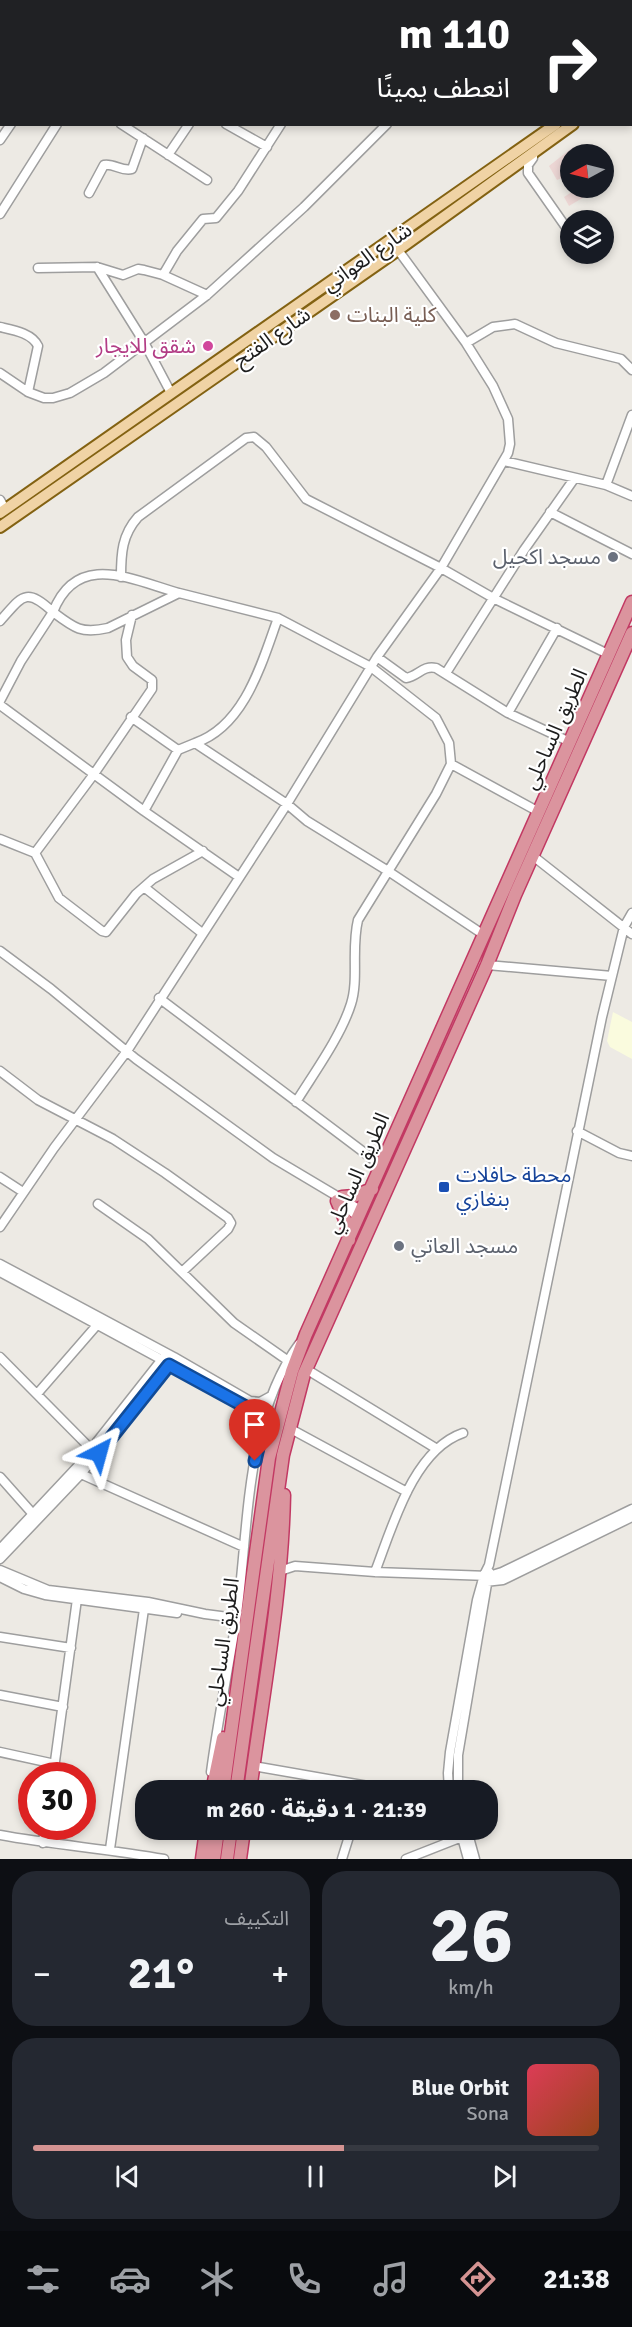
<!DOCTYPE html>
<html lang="ar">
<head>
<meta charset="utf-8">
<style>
  body { margin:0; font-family:Signika,"Noto Sans Arabic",sans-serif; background:#242831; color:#f1f3f6; direction:rtl; height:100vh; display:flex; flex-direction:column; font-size:22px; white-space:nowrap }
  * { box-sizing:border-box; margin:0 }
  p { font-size:20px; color:#9ea1a6 }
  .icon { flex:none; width:33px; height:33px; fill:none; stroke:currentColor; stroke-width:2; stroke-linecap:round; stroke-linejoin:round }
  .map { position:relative; height:1859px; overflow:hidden; direction:ltr }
  .sheet { display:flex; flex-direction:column; gap:12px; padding:12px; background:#0d0f14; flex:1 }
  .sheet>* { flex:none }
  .banner { position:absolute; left:0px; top:0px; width:633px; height:126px; box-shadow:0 3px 9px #0003; direction:rtl; background:#202124; color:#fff; overflow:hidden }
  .needle { width:39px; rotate:263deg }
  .fabs { position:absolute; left:560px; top:144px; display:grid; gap:12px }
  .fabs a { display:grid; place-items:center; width:54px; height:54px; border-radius:50%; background:#171b24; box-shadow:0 3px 9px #0003; font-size:30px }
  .speed { position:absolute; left:18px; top:1762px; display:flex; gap:12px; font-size:30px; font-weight:700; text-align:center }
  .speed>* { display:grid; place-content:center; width:78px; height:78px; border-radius:50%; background:#171b24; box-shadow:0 3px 9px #0003; line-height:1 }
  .speed .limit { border:9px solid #d22; background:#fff; color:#111 }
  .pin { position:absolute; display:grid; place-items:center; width:51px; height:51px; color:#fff; margin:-62px -26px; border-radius:50% 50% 50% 0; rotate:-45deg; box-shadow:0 0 6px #0007 }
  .pin .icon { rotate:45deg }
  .me { position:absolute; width:66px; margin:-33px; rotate:39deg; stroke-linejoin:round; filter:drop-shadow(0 0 4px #0008) }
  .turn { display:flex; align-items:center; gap:21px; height:126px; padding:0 24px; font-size:27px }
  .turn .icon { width:78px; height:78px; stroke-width:2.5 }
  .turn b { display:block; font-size:42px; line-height:51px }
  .big { font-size:45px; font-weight:800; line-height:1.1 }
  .sheet .widget { flex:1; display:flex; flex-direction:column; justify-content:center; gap:9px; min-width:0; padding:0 21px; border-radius:24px; background:#242831 }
  .sheet .dial { align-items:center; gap:0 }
  .dial b { font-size:78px; line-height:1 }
  .song { display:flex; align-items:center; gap:18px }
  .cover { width:72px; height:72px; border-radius:9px; background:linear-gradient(135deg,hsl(350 70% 55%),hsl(20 70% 35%)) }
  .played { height:6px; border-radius:3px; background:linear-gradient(90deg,#d49392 55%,#363941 55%) }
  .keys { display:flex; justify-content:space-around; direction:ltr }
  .heat { display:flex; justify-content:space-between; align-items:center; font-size:33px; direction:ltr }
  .sheet .tiles { flex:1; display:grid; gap:12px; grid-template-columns:1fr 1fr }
  .widget:last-child { grid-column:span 2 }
  .trip { position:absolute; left:135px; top:1780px; width:363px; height:60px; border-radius:24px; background:#171b24; box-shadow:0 3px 9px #0003; font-weight:800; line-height:60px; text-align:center; direction:rtl }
  .tabs { display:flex; height:96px; justify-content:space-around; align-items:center; background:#090b0e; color:#9ea1a6 }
  .tabs .icon { width:42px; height:42px }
  .tabs .selected { color:#d49392 }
  .tabs b { font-size:27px; color:#f1f3f6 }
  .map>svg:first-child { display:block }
</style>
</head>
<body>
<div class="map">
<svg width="632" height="1859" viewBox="0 0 632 1859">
  <rect width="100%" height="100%" fill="#edeae4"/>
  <path fill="#ecd6d4" d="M573,147L578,154H570V175L557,180L549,166Z
    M578,188H599L569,206L564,197Z"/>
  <path fill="#fafbde" d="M613,1012L632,1022V1059L610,1047L607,1041Z"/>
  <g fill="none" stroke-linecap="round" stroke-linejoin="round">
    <defs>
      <path id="minor" d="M555,0L557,2
        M87,2L88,0
        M135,2L136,0
        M361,2L362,0
        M465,2L466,0
        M0,34L2,35
        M0,54L2,51
        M0,64L2,65
        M121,124L207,180
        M226,124L267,147
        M0,140L11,124
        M533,153V158L528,165V173L570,233
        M168,155L189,124
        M89,193L104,165C114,163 122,172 132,169L143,138
        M0,214L57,124
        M97,267L144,342L171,393
        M38,268L97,267L123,275L138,269L144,270L163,275L207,295
        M163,275L177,251L203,219L216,218L238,191L281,124
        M0,327C13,330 32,333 38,346L28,392L44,398H53L70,393L104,373L207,295L304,207L387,124
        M466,343L493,327L515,324L556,343L621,359L632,370
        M0,373L28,392
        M504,461L606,485L632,496
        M606,485L632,415
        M0,500L5,509
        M550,512L632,554
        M121,577C121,553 122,535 138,517L246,438L254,437L266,447L306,499L441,568L495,599L610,655
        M0,621C22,597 25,586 53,612C77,550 132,580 179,593
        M377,657L406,678C418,676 423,665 436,668L508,713L570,742
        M446,673L524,550L574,479
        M0,701L21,661L53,612C74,628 81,634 108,628L179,593L278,618L371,667L436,718L449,743L451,764L436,794L358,920C351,948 359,979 351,1004C341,1036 314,1073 296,1102
        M0,705L144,811L239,877
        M508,713L557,628
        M131,717L178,750L195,743L287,804L307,821L388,871L484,935
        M195,743C245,726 262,662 278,618
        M451,764L539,812
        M144,811L178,750
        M0,839L35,853L59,898L102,931L106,932L136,894L153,879L203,851
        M35,853L94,774L152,689V680L133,666L127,657L126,640L132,615
        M533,856L632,934
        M144,887L202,933
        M0,951L51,989L136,1059L273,1158L362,1211
        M487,965L612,976
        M159,998L382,1166
        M0,1071L38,1100L113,1139L165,1173L228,1218L231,1223L228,1229L182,1272
        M577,1131L619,1153L632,1156
        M0,1177L23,1192
        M339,1203L359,1217
        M98,1204L148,1239L234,1323L287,1360
        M0,1227L54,1148L127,1051L287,804L377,657L441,568L508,453L510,444L508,419L493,386L466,343L398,250
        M0,1264L174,1357L250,1401L260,1402L271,1396
        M0,1272L247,1406L257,1413L263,1425
        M0,1357L91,1449
        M306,1369L437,1449
        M37,1394L97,1325
        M289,1428L407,1492
        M81,1474L244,1547
        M0,1477L32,1513
        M0,1549L77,1467L163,1358
        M0,1559L81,1474L171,1362
        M0,1570L48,1590L148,1602L205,1614L236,1618
        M280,1571L295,1566L375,1572L489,1576L502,1572L632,1509
        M375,1572C392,1528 413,1450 463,1433
        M0,1577L24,1589L45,1595L177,1613
        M485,1582L503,1580L632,1517
        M0,1637L71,1648
        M0,1695L63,1707
        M0,1752L55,1764
        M253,1766L397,1791
        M211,1772C218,1719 229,1666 237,1614C249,1526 245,1418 299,1344
        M53,1776L77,1599
        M449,1791L448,1773L450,1752L477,1600L484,1575L489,1565L602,1017L624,927L632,913
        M458,1791V1755L489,1572
        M460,1830L468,1859
        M467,1830L475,1859
        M0,1835C54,1845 109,1849 164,1859
        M43,1843L45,1827
        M110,1849L144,1609
        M342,1859L351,1830
        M406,1859L462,1837"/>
      <path id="major" d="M0,513L556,124
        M0,527L398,250L573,124"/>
      <path id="highway" d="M342,1197L354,1196L372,1189
        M337,1201L346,1222L349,1240
        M212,1791L223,1738
        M223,1791L269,1458L292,1371L306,1334L632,602
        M236,1791L283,1455L304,1374L487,965L515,895L632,633
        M250,1791C263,1692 282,1595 284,1495
        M202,1859L206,1830
        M214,1859L218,1830
        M227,1859L231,1830
        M240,1859L244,1830"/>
    </defs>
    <use href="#minor" stroke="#9e9e9e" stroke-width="11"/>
    <use href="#major" stroke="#836212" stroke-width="14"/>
    <use href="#highway" stroke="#c23963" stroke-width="15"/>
    <use href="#minor" stroke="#fff" stroke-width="8"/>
    <use href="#major" stroke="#f0d3a5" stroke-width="10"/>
    <use href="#highway" stroke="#db949e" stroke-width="12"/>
  </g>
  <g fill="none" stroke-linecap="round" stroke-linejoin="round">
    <defs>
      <path id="route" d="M99,1453L169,1365L257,1413L263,1425L255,1461"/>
    </defs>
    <use href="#route" stroke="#114b97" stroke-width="15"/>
    <use href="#route" stroke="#1a73e8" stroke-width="10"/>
  </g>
  <circle fill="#8d6e63" stroke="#fff" stroke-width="2" cx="335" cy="315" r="6"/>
  <circle fill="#d1479c" stroke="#fff" stroke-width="2" cx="208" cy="346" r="6"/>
  <g fill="#6b7280" stroke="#fff" stroke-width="2">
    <circle cx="613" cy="557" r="6"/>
    <circle cx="399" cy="1246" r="6"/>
  </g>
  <rect fill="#1a4fb4" stroke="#fff" stroke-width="2" x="438" y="1181" width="12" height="12" rx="3"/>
  <g text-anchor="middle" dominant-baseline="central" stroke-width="4.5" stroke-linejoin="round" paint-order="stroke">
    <g font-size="21" fill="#1d1d1d" stroke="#fff">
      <text transform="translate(367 257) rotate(-35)">شارع العواتي</text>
      <text transform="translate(272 337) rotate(-35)">شارع الفتح</text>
      <text transform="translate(555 729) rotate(-66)">الطريق الساحلي</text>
      <text transform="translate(357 1173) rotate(-66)">الطريق الساحلي</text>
      <text transform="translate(223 1642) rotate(-82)">الطريق الساحلي</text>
    </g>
    <g font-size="21" fill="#785e54" stroke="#fff" text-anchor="start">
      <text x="347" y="315">كلية البنات</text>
    </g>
    <g font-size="21" fill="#b23c85" stroke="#fff" text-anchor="end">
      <text x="196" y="346">شقق للايجار</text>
    </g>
    <g font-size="21" fill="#5b616d" stroke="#fff" text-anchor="end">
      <text x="601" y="557">مسجد اكحيل</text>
      <text x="411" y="1246" text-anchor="start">مسجد العاتي</text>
    </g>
    <g font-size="21" fill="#164399" stroke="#fff" text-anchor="start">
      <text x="456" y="1175">محطة حافلات<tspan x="456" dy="24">بنغازي</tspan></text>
    </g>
  </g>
</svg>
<div class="fabs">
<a><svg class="needle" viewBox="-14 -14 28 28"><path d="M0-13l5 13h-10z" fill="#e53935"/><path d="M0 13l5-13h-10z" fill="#9ea1a6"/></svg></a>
<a><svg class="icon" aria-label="layers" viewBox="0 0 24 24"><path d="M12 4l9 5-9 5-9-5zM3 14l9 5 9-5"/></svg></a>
</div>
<div class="speed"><div class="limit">30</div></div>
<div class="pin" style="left:255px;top:1461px;background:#d93025"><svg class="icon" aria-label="arrive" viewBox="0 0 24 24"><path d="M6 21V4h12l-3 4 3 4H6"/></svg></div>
<svg class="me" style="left:99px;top:1453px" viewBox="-20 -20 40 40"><path d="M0-17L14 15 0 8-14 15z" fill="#1a73e8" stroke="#fff" stroke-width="4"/></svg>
<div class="trip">21:39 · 1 دقيقة · 260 m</div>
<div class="banner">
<div class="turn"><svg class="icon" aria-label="right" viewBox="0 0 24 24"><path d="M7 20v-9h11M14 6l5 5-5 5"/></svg><div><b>110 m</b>انعطف يمينًا</div></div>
</div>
</div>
<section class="sheet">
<div class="tiles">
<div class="widget dial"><b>26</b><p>km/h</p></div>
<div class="widget"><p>التكييف</p>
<div class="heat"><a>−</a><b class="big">21°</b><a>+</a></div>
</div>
<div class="widget">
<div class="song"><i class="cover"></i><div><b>Blue Orbit</b><p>Sona</p></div></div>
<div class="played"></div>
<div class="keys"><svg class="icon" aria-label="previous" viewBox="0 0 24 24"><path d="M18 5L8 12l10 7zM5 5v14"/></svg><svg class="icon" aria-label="pause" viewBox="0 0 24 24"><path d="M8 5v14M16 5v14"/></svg><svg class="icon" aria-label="next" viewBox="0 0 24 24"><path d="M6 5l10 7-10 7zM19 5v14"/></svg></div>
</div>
</div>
</section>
<nav class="tabs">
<b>21:38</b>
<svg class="icon selected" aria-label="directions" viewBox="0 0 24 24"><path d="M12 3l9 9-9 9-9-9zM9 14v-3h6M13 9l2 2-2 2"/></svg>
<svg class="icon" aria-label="music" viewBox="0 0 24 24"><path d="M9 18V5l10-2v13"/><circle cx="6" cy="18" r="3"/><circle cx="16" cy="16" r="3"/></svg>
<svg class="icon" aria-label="phone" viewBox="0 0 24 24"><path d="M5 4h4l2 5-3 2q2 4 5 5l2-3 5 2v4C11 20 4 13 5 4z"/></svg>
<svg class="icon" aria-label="climate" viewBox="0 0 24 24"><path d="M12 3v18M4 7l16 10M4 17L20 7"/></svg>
<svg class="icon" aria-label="car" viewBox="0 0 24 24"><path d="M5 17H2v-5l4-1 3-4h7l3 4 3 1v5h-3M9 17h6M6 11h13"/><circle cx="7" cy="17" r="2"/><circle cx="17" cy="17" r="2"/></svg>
<svg class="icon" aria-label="filters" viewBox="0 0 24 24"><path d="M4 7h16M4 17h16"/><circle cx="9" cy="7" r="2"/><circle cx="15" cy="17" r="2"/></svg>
</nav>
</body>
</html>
